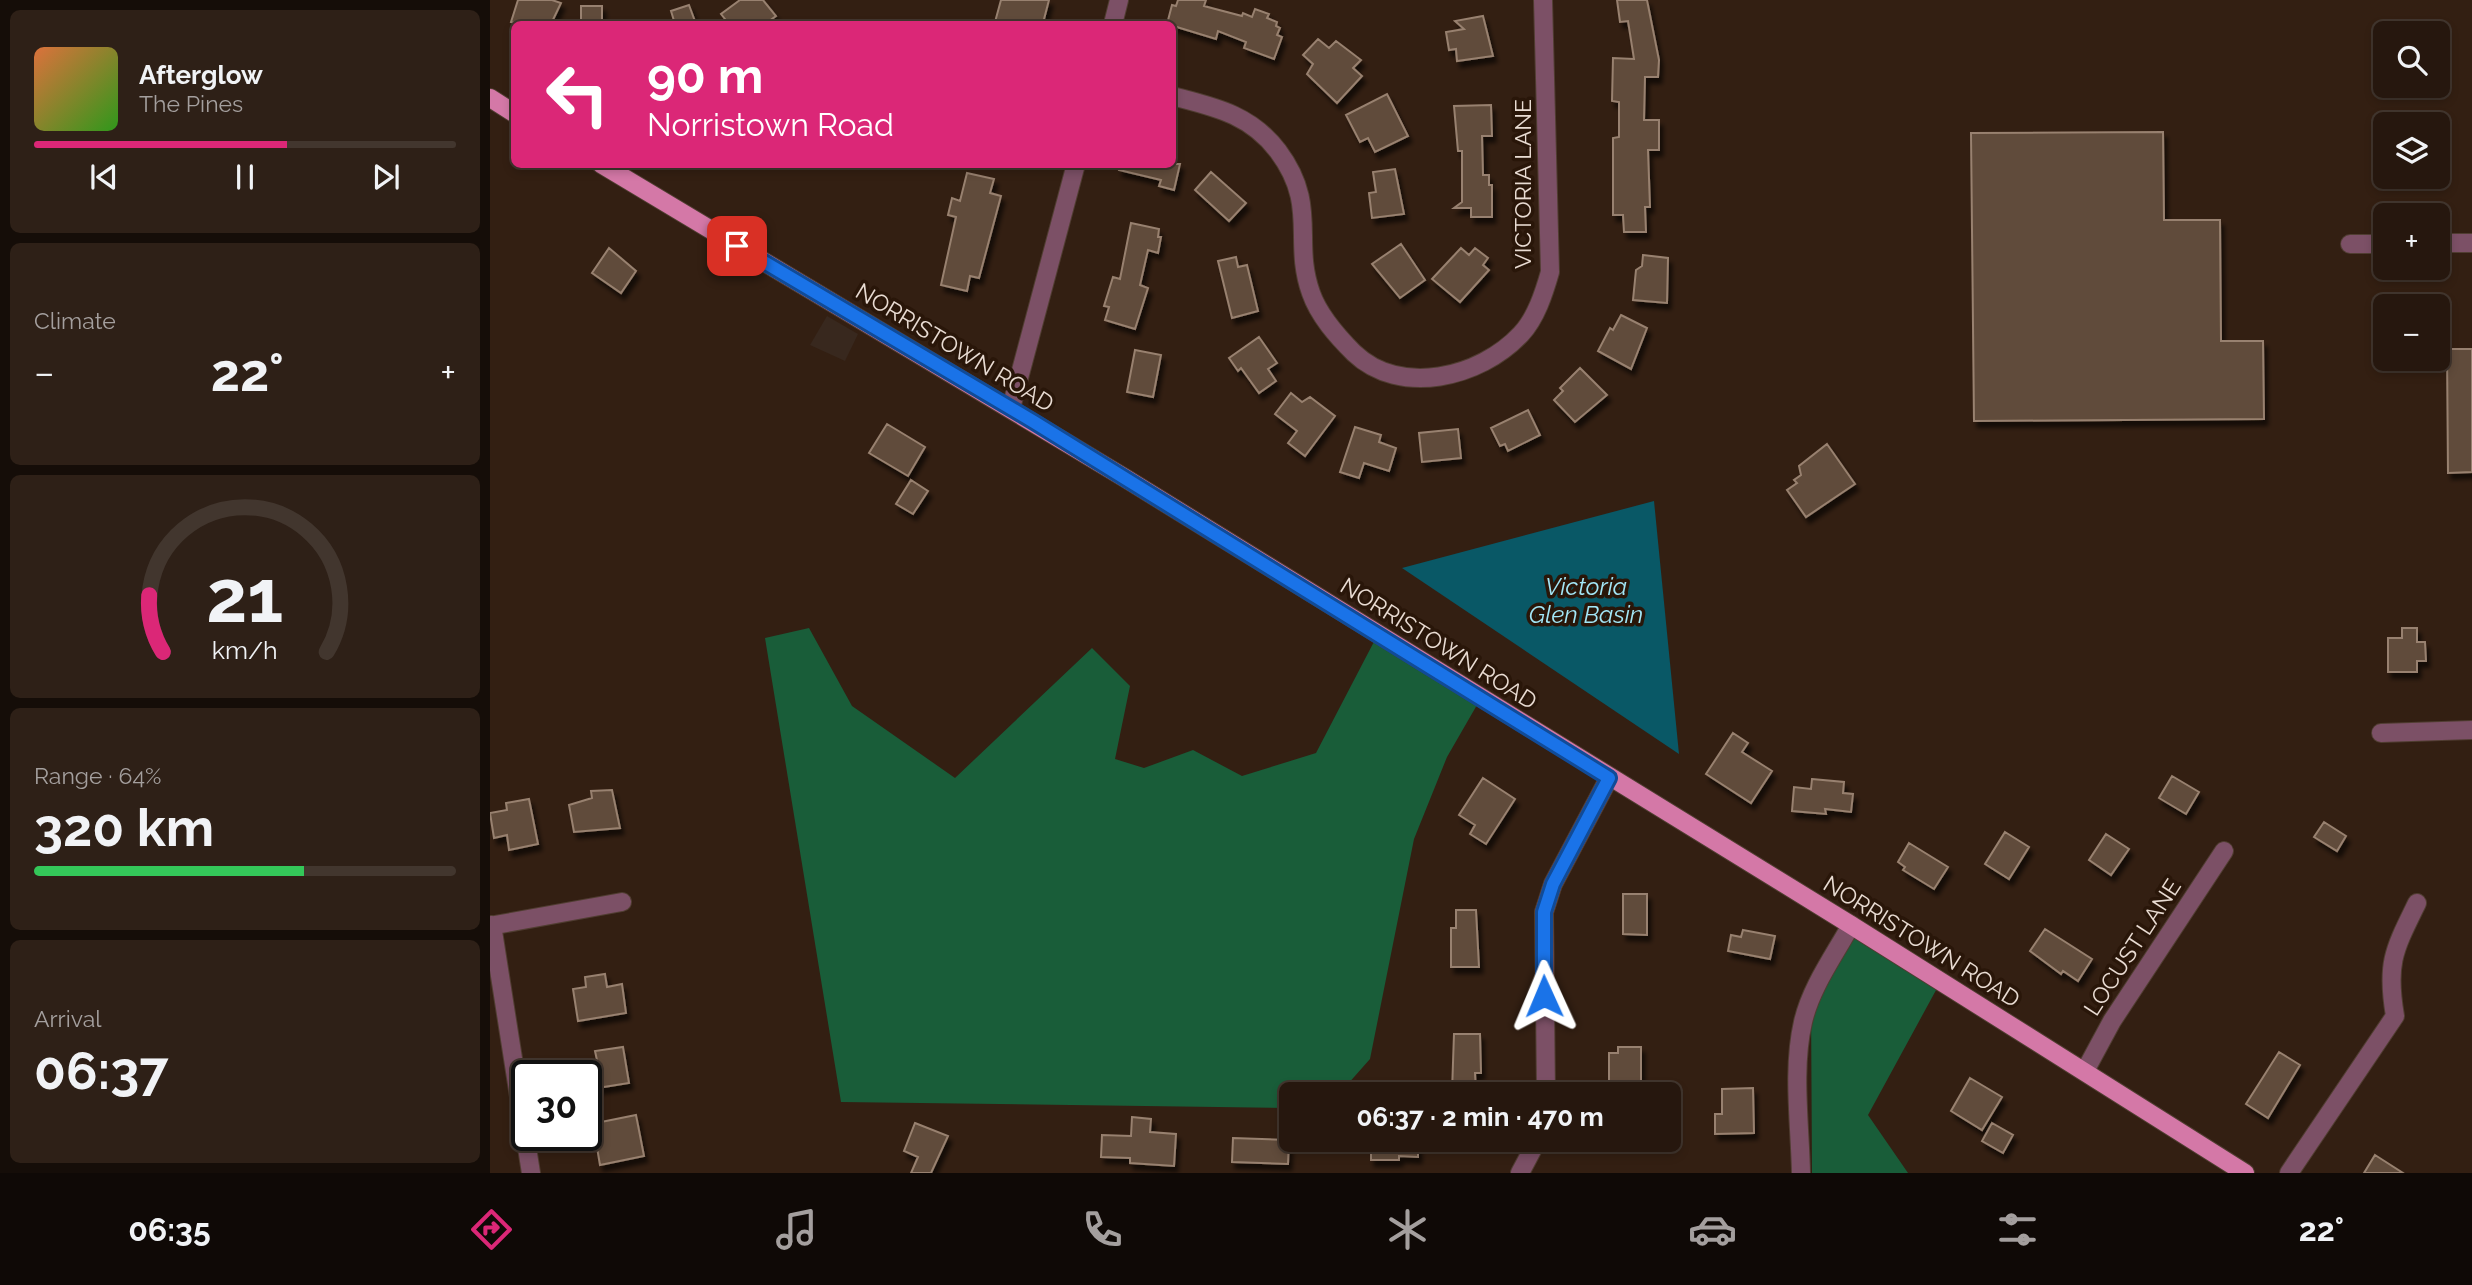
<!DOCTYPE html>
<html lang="en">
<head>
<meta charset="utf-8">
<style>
  body { margin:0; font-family:Raleway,sans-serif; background:#2e2017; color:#f1f3f6; height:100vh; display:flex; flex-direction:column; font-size:26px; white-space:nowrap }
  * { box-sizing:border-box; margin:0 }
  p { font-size:23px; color:#a49f9e }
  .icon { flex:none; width:38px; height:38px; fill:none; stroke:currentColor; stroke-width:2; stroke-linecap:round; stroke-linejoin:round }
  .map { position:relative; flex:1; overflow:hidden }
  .details { display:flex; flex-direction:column; gap:10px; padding:10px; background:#150d08; width:490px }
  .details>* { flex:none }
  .top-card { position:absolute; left:21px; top:21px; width:665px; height:147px; border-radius:10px; box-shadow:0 4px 10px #0003,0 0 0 2px #42362e; background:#db2777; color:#fff; overflow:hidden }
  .tools { position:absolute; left:1883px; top:21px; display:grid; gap:14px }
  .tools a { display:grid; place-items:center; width:77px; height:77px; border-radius:10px; background:#26170e; box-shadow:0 4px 10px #0003,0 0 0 2px #42362e; font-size:35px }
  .speed { position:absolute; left:21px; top:1060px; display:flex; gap:14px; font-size:35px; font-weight:700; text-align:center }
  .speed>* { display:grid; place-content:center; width:91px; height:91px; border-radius:50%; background:#26170e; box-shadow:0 4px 10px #0003,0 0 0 2px #42362e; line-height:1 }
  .speed .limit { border:4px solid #111; border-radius:10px; background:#fff; color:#111 }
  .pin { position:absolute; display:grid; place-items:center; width:60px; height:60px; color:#fff; margin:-30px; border-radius:14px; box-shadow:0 4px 10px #0006 }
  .me { position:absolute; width:77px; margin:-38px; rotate:359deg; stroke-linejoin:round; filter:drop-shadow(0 0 5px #0008) }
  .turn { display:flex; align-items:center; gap:24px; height:147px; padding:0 21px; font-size:32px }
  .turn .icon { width:91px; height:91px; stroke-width:2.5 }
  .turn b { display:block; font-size:49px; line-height:60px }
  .big { font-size:52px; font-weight:700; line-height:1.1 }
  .details .card { flex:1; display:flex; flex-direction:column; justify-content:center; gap:10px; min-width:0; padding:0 24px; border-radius:10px; background:#2e2017 }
  .details .dial { align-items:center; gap:0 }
  .dial svg { height:182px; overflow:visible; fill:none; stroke:#42362e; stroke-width:7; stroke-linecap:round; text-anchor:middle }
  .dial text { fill:#f1f3f6; stroke:none }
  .song { display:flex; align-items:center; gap:21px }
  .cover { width:84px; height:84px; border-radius:10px; background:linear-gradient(135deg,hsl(20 70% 55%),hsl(110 70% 35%)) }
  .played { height:7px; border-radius:4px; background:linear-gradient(90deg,#db2777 60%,#42362e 60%) }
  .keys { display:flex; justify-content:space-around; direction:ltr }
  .heat { display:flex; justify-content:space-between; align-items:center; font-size:38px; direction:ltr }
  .charge { height:10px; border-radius:5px; background:linear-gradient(90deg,#34c759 64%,#42362e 0) }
  .trip { position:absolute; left:789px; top:1082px; width:402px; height:70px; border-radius:10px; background:#26170e; box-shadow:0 4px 10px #0003,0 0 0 2px #42362e; font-weight:700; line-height:70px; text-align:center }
  .dock { display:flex; height:112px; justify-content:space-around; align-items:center; background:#0f0906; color:#a49f9e }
  .dock .icon { width:49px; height:49px }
  .dock .active { color:#db2777 }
  .dock b { font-size:32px; color:#f1f3f6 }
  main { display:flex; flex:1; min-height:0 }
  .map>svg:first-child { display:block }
</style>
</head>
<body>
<main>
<section class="details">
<div class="card">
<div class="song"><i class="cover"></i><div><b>Afterglow</b><p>The Pines</p></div></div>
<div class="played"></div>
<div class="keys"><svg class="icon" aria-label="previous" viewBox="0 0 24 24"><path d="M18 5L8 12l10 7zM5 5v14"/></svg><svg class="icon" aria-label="pause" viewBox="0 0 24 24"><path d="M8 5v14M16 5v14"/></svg><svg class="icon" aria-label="next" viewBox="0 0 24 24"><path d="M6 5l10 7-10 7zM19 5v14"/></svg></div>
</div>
<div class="card"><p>Climate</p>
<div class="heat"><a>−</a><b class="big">22°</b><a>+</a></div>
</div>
<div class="card dial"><svg viewBox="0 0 100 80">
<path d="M14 69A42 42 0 1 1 86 69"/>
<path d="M14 69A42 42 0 0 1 8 44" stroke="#db2777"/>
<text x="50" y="56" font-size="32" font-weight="700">21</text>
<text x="50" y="72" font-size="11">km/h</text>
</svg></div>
<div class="card"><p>Range · 64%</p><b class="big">320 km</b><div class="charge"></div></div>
<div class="card"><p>Arrival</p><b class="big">06:37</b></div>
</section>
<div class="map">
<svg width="1982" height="1173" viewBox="0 0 1982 1173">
  <defs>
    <filter id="shadow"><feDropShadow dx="3.5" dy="6" stdDeviation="2" flood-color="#0009"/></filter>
  </defs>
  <rect width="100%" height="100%" fill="#331f12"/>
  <path fill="#38281e" d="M337,316L368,334L355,361L320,345Z"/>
  <path fill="#195d39" d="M319,628L362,706L465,778L602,648L640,686L625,759L654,768L703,750L752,776L826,753L888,634L991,698L957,757L924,839L880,1059L849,1094H802L801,1108L351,1102L275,638Z
    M1369,930L1451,981L1378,1115L1418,1173H1322L1321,1002Z"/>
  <path fill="#095866" d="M1164,501L1189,754L912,568Z"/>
  <path fill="#604b3a" stroke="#98816f" stroke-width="2" filter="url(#shadow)" d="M28,0H62L71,3L61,24H29L21,22Z
    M250,0H273L286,16L275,24H239L231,14Z
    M511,0H559L553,23L544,21L543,24L505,22Z
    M688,0H716L714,6L752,16L753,13L762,17L765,9L779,14L777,18L787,22L786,26L790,28L787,35L792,37L784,59L754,48L756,42L728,31L726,39L677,24L682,5L686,6Z
    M1127,0H1157L1169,60L1168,77H1155L1154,120H1169V150H1158L1160,207H1155L1156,232H1134L1133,215H1123V138L1129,137V102L1122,101L1123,58L1144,59L1138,21L1130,22Z
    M199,5L206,24H185L181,11Z
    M91,6H112V24H91Z
    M993,16L1003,56L967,61L966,49L959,50L956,32L974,29L965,21Z
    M828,39L839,48L846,41L871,60L863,68L872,76L847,103L817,74L823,64L813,55Z
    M897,94L918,136L885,152L878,138L870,142L856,115Z
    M1001,105L1002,136H992L993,175H999V185H1002V217H981V208H964L972,202V151H968L964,106Z
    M1673,132L1674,220H1730L1731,341H1773L1774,419L1484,421L1481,133Z
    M630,164H690L684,190L669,186L671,180L629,170Z
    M905,169L914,214L882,218L879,193L886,192L883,172Z
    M721,172L756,203L739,221L705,190Z
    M477,173L504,179L500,193L511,196L489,278L480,276L477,291L451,285L466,217L458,215L462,198L470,201Z
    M641,223L669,229L668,237H671L668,253L658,250L650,285L658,288L645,329L615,320L619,307L614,306L623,277L630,279Z
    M911,244L935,280L910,298L882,264Z
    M119,248L146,271L131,293L102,273Z
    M971,248L979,255L985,248L998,258L993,265L999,270L970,302L942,279Z
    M1153,255L1178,258L1177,303L1143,300L1146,270L1152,266Z
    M746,257L748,267L757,265L768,311L742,318L728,261Z
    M1131,315L1157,328L1141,369L1108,351L1120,328L1123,330Z
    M769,337L787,363L778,369L786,381L769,393L751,368L748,371L739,358Z
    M1957,349H1982V472L1958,473Z
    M645,350L671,355L663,397L637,392Z
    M1090,368L1117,395L1085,422L1064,400L1073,391L1070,388Z
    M801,393L812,402L820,397L845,416L815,456L798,443L807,431L785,414Z
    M1038,410L1050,435L1018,451L1015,444L1010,446L1001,428Z
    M397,424L435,447L418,476L379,453Z
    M865,427L891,435L889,442L906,448L899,471L874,463L869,478L850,472Z
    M968,429L971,458L932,462L929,433Z
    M1337,444L1365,484L1316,517L1297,490L1307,483L1304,480L1311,475L1309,466Z
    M421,480L438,491L423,514L406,504Z
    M1912,628H1927V642H1935L1936,661H1927V672H1898V638H1912Z
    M1243,733L1258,743L1252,752L1282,771L1261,803L1216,774Z
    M1682,776L1709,792L1696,814L1669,798Z
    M993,778L1025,799L996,844L980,834L985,825L969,815Z
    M1322,779L1354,782L1353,793L1363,794L1361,812L1335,809L1336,814L1302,811L1304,787L1321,789Z
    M122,790L130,828L84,832L79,805L102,798L101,791Z
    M39,799L48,844L19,850L17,835L4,838L0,813L17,810L16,803Z
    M1834,822L1856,836L1847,851L1824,837Z
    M1515,832L1539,847L1519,879L1495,864Z
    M1616,834L1639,849L1621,875L1599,860Z
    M1419,843L1458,867L1444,889L1413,870L1415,867L1408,862Z
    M1133,894H1157V935L1133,934Z
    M966,910H986L989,967H961V928H966Z
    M1555,929L1602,959L1588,981L1573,971L1571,974L1540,951Z
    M1253,930L1285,936L1280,959L1238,951L1241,935L1251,937Z
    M115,974L117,987L132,984L136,1013L88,1021L83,989L96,987L95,977Z
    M964,1034H990L991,1073H985L986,1092H962Z
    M133,1047L139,1083L101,1089L97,1066L108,1065L105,1051Z
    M1128,1047H1151V1094H1119V1053H1128Z
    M1789,1052L1810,1065L1778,1118L1756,1104Z
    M1480,1078L1512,1097L1492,1130L1461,1111Z
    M1263,1088L1264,1133L1225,1134V1114H1232V1089Z
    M146,1115L154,1156L110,1165L105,1136L108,1135L106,1123Z
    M642,1117L661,1119L660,1132L686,1134L684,1166L640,1163V1158L611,1157L612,1135L641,1136Z
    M425,1123L458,1136L441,1173H421L428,1157L414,1151Z
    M1502,1123L1523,1135L1513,1153L1492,1141Z
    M743,1138L799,1140L798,1164L742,1162Z
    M881,1139H928V1157L909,1156V1160H881Z
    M1885,1155L1913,1173H1874Z"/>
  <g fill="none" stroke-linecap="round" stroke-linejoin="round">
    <defs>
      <path id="minor" d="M623,24L629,0
        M682,96C724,107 760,114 788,151C829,206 802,240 821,293C829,316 847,336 864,353C910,397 990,378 1031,334C1046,318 1054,293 1060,272L1053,0
        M1948,243H1982
        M1860,244H1895
        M521,408L586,164
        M1891,733L1982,730
        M2,925L41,1173
        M0,926L132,902
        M1595,1071L1622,1021L1734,851
        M1056,1094L1054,912L1063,884L1119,778
        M1030,1173L1048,1139
        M1311,1173C1310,1125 1302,1069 1313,1022C1321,987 1344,956 1361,925
        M1799,1173L1905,1016C1896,963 1904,950 1927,903"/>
      <path id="major" d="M0,98L24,113
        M111,164L635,478L1361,925L1755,1173"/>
    </defs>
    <use href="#minor" stroke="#503d31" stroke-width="20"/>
    <use href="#major" stroke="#503d31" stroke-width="20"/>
    <use href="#minor" stroke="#7c5066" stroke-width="18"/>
    <use href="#major" stroke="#d478a7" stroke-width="18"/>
  </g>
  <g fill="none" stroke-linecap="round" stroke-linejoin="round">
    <defs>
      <path id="route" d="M247,246L544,422L1119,778L1063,884L1054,912V996"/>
    </defs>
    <use href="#route" stroke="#114b97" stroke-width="18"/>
    <use href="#route" stroke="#1a73e8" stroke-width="12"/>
  </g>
  <g text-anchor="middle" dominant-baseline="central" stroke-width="7" stroke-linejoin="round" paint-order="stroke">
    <g font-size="23" fill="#e9dcd3" stroke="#291609">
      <text transform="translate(1032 184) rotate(-90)">VICTORIA LANE</text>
      <text transform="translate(465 347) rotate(31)">NORRISTOWN ROAD</text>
      <text transform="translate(949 643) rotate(32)">NORRISTOWN ROAD</text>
      <text transform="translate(1432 941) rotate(32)">NORRISTOWN ROAD</text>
      <text transform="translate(1642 947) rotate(-57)">LOCUST LANE</text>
    </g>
    <g font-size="24" font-style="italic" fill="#a3e7f7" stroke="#291609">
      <text x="1096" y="586">Victoria<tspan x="1096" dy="28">Glen Basin</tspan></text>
    </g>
  </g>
</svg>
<div class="tools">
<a><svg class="icon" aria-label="search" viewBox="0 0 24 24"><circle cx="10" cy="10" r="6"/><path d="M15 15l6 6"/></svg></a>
<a><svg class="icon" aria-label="layers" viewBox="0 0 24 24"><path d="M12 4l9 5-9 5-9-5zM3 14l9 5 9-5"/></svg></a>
<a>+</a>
<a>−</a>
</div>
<div class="speed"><div class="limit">30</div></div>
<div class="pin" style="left:247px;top:246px;background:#d93025"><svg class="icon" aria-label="arrive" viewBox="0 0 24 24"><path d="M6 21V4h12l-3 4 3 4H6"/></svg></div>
<svg class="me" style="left:1054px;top:996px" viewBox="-20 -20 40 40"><path d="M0-17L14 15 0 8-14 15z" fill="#1a73e8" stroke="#fff" stroke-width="4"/></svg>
<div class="trip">06:37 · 2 min · 470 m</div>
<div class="top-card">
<div class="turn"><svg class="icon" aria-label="left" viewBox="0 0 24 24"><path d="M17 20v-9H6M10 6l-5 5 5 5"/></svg><div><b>90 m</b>Norristown Road</div></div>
</div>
</div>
</main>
<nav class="dock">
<b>06:35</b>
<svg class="icon active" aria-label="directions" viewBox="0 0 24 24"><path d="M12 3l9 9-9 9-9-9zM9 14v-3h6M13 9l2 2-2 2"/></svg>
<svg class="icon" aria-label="music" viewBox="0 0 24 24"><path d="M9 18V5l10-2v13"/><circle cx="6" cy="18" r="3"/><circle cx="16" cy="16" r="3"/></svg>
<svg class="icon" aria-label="phone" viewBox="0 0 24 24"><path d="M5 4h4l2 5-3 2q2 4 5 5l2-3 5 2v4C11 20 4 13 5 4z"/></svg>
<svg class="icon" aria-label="climate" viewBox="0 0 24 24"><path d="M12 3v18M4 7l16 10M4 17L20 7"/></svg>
<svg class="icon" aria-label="car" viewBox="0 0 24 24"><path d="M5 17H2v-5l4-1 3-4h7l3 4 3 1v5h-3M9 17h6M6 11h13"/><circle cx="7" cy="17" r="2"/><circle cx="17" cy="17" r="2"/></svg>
<svg class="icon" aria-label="filters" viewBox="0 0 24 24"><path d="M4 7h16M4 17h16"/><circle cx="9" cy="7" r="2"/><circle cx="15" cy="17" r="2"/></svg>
<b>22°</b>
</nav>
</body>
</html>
